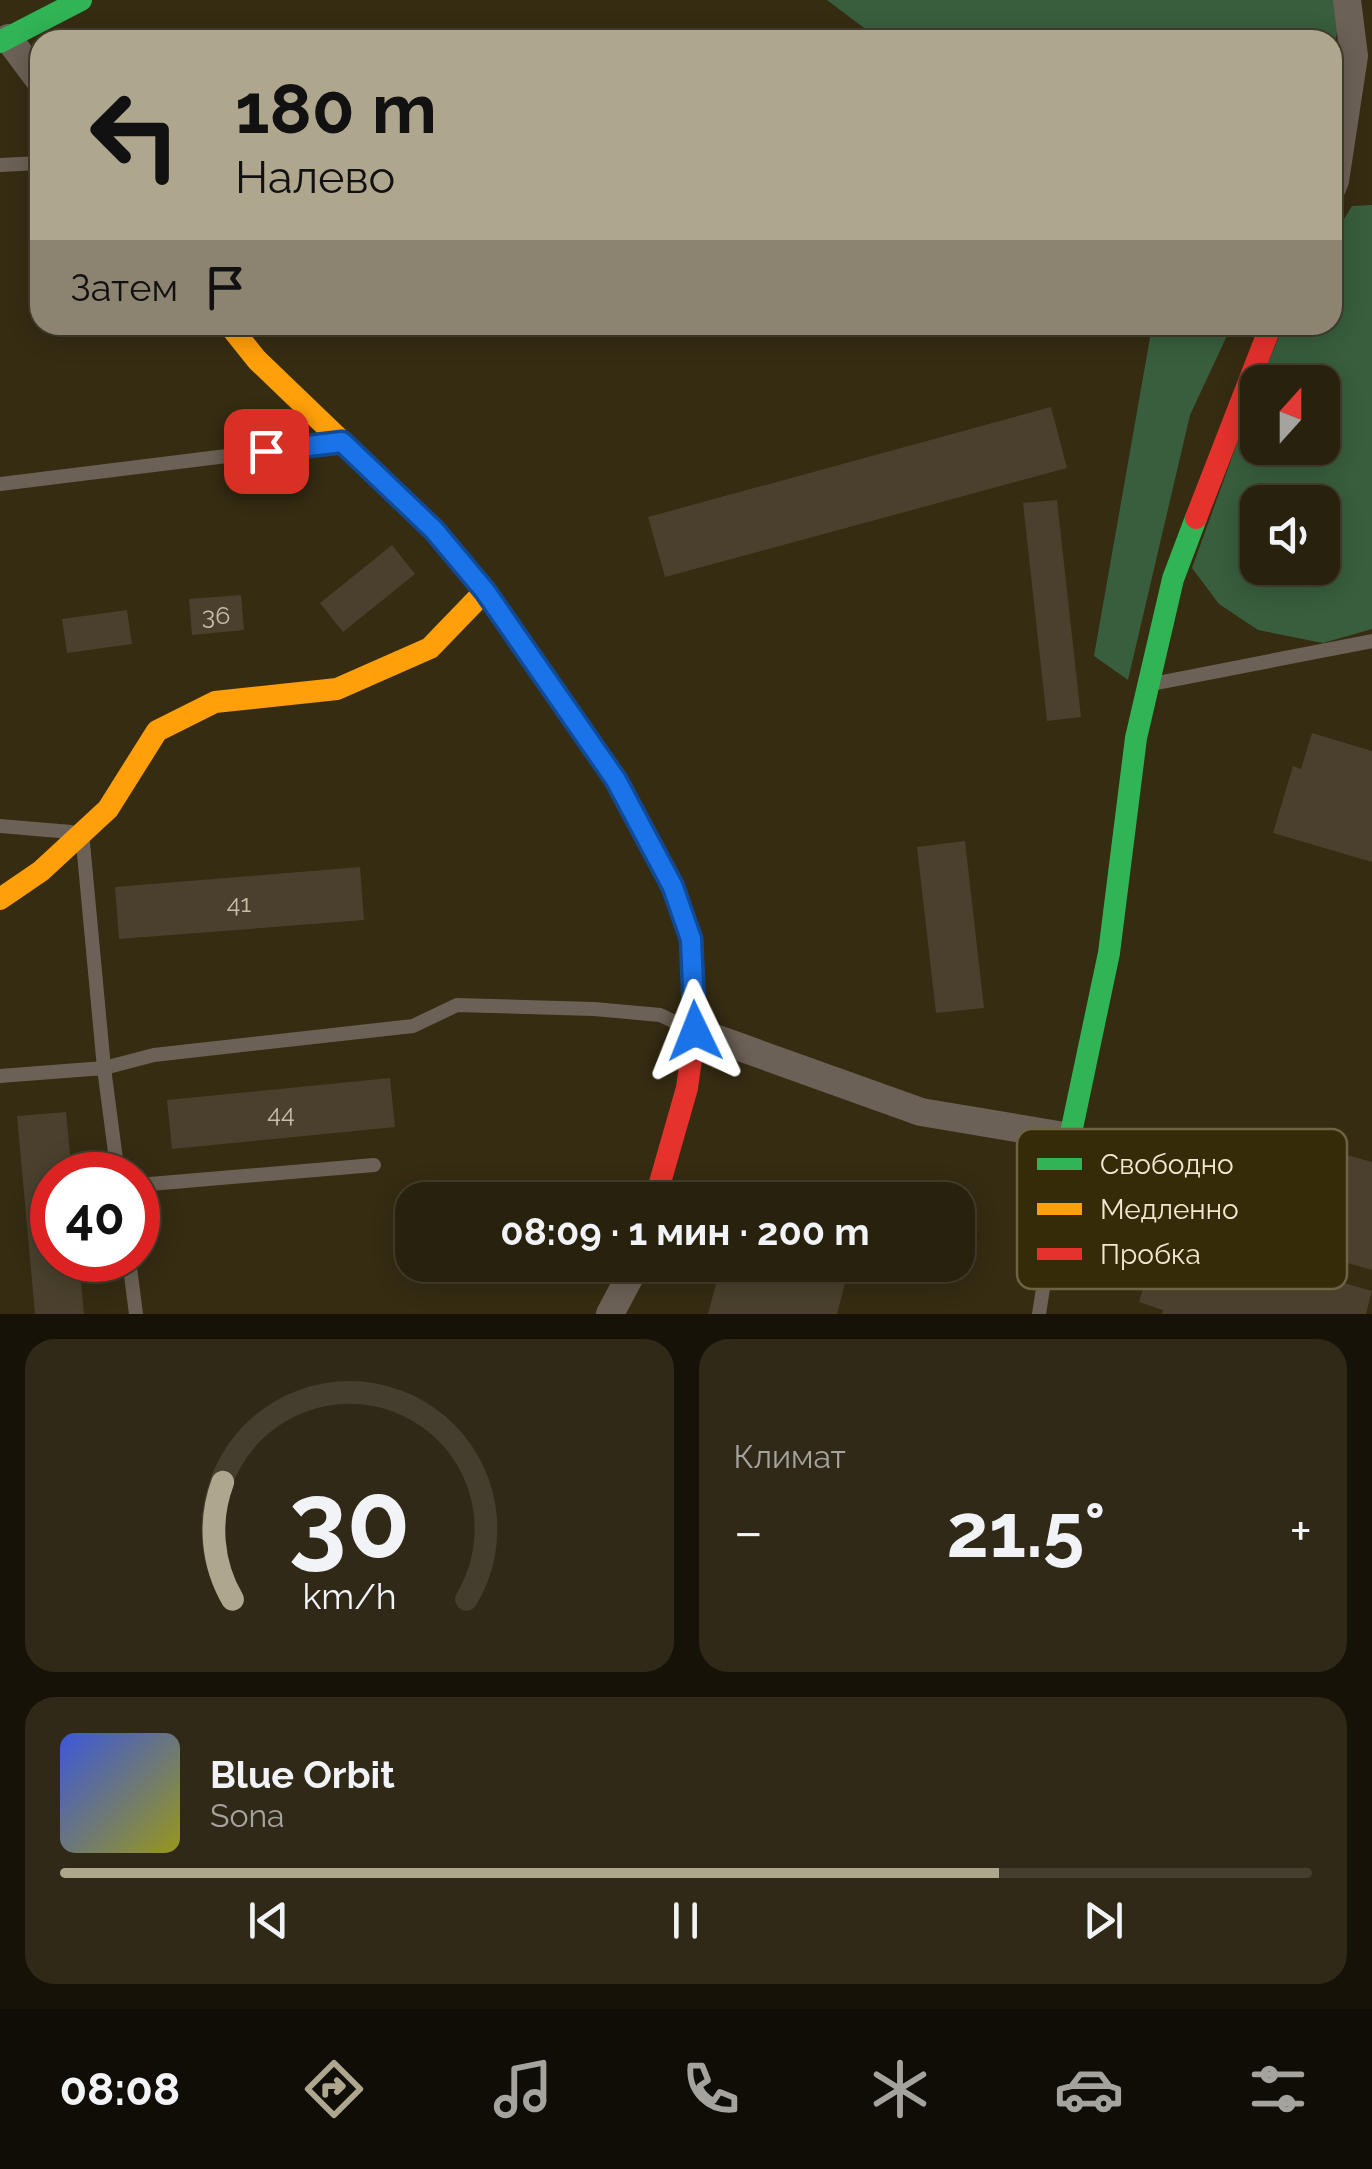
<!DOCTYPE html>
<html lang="ru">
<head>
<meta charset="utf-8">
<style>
  body { margin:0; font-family:Raleway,sans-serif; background:#302917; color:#f1f3f6; height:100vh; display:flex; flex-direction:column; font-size:38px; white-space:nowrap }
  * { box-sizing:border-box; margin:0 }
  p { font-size:32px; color:#a5a39e }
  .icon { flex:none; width:55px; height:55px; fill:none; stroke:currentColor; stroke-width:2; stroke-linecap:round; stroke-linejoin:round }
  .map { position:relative; height:1314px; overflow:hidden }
  .details { display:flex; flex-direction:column; gap:25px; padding:25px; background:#161208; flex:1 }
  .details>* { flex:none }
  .banner { position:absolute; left:30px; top:30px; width:1312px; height:305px; border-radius:30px; box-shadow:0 5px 25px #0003,0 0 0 2px #443e2e; background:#afa68e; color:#111; overflow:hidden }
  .needle { width:65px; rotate:21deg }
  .buttons { position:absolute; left:1240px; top:365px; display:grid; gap:20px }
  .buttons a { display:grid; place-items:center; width:100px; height:100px; border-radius:20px; background:#28210e; box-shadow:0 5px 25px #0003,0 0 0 2px #443e2e; font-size:50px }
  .speed { position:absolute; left:30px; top:1152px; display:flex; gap:20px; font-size:50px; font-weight:700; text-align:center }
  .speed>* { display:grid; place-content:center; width:130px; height:130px; border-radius:50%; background:#28210e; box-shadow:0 5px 25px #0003,0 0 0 2px #443e2e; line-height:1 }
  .speed .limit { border:15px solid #d22; background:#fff; color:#111 }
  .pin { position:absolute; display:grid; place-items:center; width:85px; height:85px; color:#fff; margin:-42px; border-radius:20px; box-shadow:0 5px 15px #0006 }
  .me { position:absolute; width:110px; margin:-55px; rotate:358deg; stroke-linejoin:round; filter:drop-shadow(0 0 8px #0008) }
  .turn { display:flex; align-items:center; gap:35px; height:210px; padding:0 40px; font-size:45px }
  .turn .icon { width:130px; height:130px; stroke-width:2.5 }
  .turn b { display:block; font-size:70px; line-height:85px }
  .then { display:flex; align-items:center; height:95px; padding:0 40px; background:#0003; gap:20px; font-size:38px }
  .big { font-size:75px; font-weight:700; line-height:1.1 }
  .details .tile { flex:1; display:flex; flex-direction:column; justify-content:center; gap:15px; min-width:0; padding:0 35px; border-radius:30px; background:#302917 }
  .details .dial { align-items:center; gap:0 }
  .dial svg { height:260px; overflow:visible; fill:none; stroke:#443e2e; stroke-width:7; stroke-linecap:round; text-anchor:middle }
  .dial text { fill:#f1f3f6; stroke:none }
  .song { display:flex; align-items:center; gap:30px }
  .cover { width:120px; height:120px; border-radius:15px; background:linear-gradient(135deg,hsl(230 70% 55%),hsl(60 70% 35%)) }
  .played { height:10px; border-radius:5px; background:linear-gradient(90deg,#afa68e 75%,#443e2e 75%) }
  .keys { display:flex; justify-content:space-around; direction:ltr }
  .heat { display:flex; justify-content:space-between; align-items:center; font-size:55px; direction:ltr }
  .details .tiles { flex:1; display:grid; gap:25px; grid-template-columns:1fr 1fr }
  .tile:last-child { grid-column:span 2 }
  .trip { position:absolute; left:395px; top:1182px; width:580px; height:100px; border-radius:30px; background:#28210e; box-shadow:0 5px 25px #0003,0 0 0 2px #443e2e; font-weight:700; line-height:100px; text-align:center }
  .dock { display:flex; height:160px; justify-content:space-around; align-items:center; background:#100d06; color:#a5a39e }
  .dock .icon { width:70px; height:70px }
  .dock .selected { color:#afa68e }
  .dock b { font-size:45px; color:#f1f3f6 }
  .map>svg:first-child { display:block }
</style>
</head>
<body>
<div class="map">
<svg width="1372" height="1314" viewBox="0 0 1372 1314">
  <rect width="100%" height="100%" fill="#352c12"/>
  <path fill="#385e3d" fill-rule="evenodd" d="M827,0H1334L1339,19L1333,57L1332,40H880Z
    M1372,205V629L1323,643L1258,630L1219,604L1192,568L1257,388L1258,448H1322V382H1260L1284,325H1332L1333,237L1352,206ZM1258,502H1322V568H1258Z
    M1100,325H1232L1190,415L1128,680L1094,656L1151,332Z"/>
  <path fill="#4a402d" d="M1051,407L1067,468L665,577L648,517Z
    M1057,500L1081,717L1047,721L1023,503Z
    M392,545L415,574L343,632L320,603Z
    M241,595L244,630L192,635L189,599Z
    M127,610L132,644L67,653L62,619Z
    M1312,733L1372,751V862L1273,833L1293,766L1301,769Z
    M965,841L984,1008L936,1013L917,847Z
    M360,867L364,920L119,939L115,887Z
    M390,1078L395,1127L172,1149L167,1100Z
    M66,1112L72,1175H52V1260H79L84,1314H35L17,1116Z
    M1260,1131L1372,1162V1270L1261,1238L1256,1258L1372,1291L1366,1314H1162L1163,1310L1139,1302L1160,1230L1226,1250Z
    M721,1265H850L837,1314H708Z"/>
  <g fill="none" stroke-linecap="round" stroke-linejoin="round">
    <path stroke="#6c6156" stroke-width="14" d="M0,165L40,163
      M0,484L332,443
      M1152,684L1372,641
      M0,826L71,832
      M83,843L104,1068L154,1055L413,1026L457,1005L594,1009L660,1015L690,1029
      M0,1076L104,1068L118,1175
      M138,1185L374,1165
      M129,1260L136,1314
      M1039,1314L1057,1200"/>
    <path stroke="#6c6156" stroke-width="28" d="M8,38L40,81
      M1332,188L1335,181L1354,56L1347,0
      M695,1031L921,1112L1070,1137
      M610,1314L636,1265"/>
    <path stroke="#30b455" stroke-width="22" d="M0,42L81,0
      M1057,1199L1109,953L1136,738L1173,579L1196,518"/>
    <path stroke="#ff9f0a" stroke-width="22" d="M229,325L257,360L434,530L485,591L616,780L631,808
      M0,899L41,871L108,809L157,731L215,702L337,689L430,648L485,591"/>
    <path stroke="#e5322d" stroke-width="22" d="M1196,518L1271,325
      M631,808L673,887L691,939L695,1031L687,1088L655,1200"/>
  </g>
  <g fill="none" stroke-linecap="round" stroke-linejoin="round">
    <defs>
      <path id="route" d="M266,451L342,442L434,530L485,591L616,780L673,887L691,939L695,1031"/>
    </defs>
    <use href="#route" stroke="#114b97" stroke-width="25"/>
    <use href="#route" stroke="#1a73e8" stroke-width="18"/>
  </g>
  <g text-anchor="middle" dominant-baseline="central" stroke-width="10" stroke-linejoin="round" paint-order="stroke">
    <g font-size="25" fill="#c7bea8">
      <text x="216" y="615">36</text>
      <text x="239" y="903">41</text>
      <text x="281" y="1113">44</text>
    </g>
  </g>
  <rect x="1017" y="1129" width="330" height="160" rx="15" fill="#362b08" stroke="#6e6444" stroke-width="2.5"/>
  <rect x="1037" y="1158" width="45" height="12" fill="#30b455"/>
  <rect x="1037" y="1203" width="45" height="12" fill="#ff9f0a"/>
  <rect x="1037" y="1248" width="45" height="12" fill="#e5322d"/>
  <g font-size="28" fill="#f1e8d1">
    <text x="1100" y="1174">Свободно</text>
    <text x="1100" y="1219">Медленно</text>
    <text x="1100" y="1264">Пробка</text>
  </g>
</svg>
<div class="buttons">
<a><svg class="needle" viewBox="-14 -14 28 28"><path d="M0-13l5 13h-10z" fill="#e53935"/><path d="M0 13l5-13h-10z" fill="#a5a39e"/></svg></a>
<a><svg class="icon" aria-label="sound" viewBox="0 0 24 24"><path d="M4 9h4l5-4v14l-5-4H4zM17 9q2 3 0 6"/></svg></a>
</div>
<div class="speed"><div class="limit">40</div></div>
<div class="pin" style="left:266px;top:451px;background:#d93025"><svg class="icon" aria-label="arrive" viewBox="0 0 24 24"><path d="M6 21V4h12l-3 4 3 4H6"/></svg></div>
<svg class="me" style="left:695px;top:1031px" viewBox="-20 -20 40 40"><path d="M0-17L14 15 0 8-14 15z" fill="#1a73e8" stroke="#fff" stroke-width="4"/></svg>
<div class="trip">08:09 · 1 мин · 200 m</div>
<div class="banner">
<div class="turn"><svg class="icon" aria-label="left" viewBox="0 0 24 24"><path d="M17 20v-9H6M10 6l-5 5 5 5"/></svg><div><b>180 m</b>Налево</div></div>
<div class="then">Затем<svg class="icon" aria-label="arrive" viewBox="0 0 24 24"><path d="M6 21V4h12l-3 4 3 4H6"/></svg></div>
</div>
</div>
<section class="details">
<div class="tiles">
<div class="tile dial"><svg viewBox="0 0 100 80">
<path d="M14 69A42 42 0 1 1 86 69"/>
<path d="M14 69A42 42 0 0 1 11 33" stroke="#afa68e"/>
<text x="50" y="56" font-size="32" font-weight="700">30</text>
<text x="50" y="72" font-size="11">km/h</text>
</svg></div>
<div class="tile"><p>Климат</p>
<div class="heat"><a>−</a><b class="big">21.5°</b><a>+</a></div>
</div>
<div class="tile">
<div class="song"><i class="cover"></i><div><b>Blue Orbit</b><p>Sona</p></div></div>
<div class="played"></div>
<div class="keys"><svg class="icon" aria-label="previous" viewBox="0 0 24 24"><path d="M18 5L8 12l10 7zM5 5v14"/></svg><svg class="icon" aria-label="pause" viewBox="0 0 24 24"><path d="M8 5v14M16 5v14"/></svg><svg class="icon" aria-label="next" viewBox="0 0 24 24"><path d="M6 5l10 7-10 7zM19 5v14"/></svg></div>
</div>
</div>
</section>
<nav class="dock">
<b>08:08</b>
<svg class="icon selected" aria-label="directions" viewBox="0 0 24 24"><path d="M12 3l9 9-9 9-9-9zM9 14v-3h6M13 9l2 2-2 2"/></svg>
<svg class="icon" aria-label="music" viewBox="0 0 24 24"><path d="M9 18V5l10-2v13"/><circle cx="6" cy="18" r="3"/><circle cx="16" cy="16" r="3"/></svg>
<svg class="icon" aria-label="phone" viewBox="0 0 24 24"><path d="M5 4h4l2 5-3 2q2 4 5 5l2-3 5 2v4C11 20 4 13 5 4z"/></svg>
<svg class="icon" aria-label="climate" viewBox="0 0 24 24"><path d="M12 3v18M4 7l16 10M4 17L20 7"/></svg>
<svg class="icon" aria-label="car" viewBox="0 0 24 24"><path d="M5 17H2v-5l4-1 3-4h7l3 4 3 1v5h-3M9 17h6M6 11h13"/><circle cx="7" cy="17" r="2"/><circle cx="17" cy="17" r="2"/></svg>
<svg class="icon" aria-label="filters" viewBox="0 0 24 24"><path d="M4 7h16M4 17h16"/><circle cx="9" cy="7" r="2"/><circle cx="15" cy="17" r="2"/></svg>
</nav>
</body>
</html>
